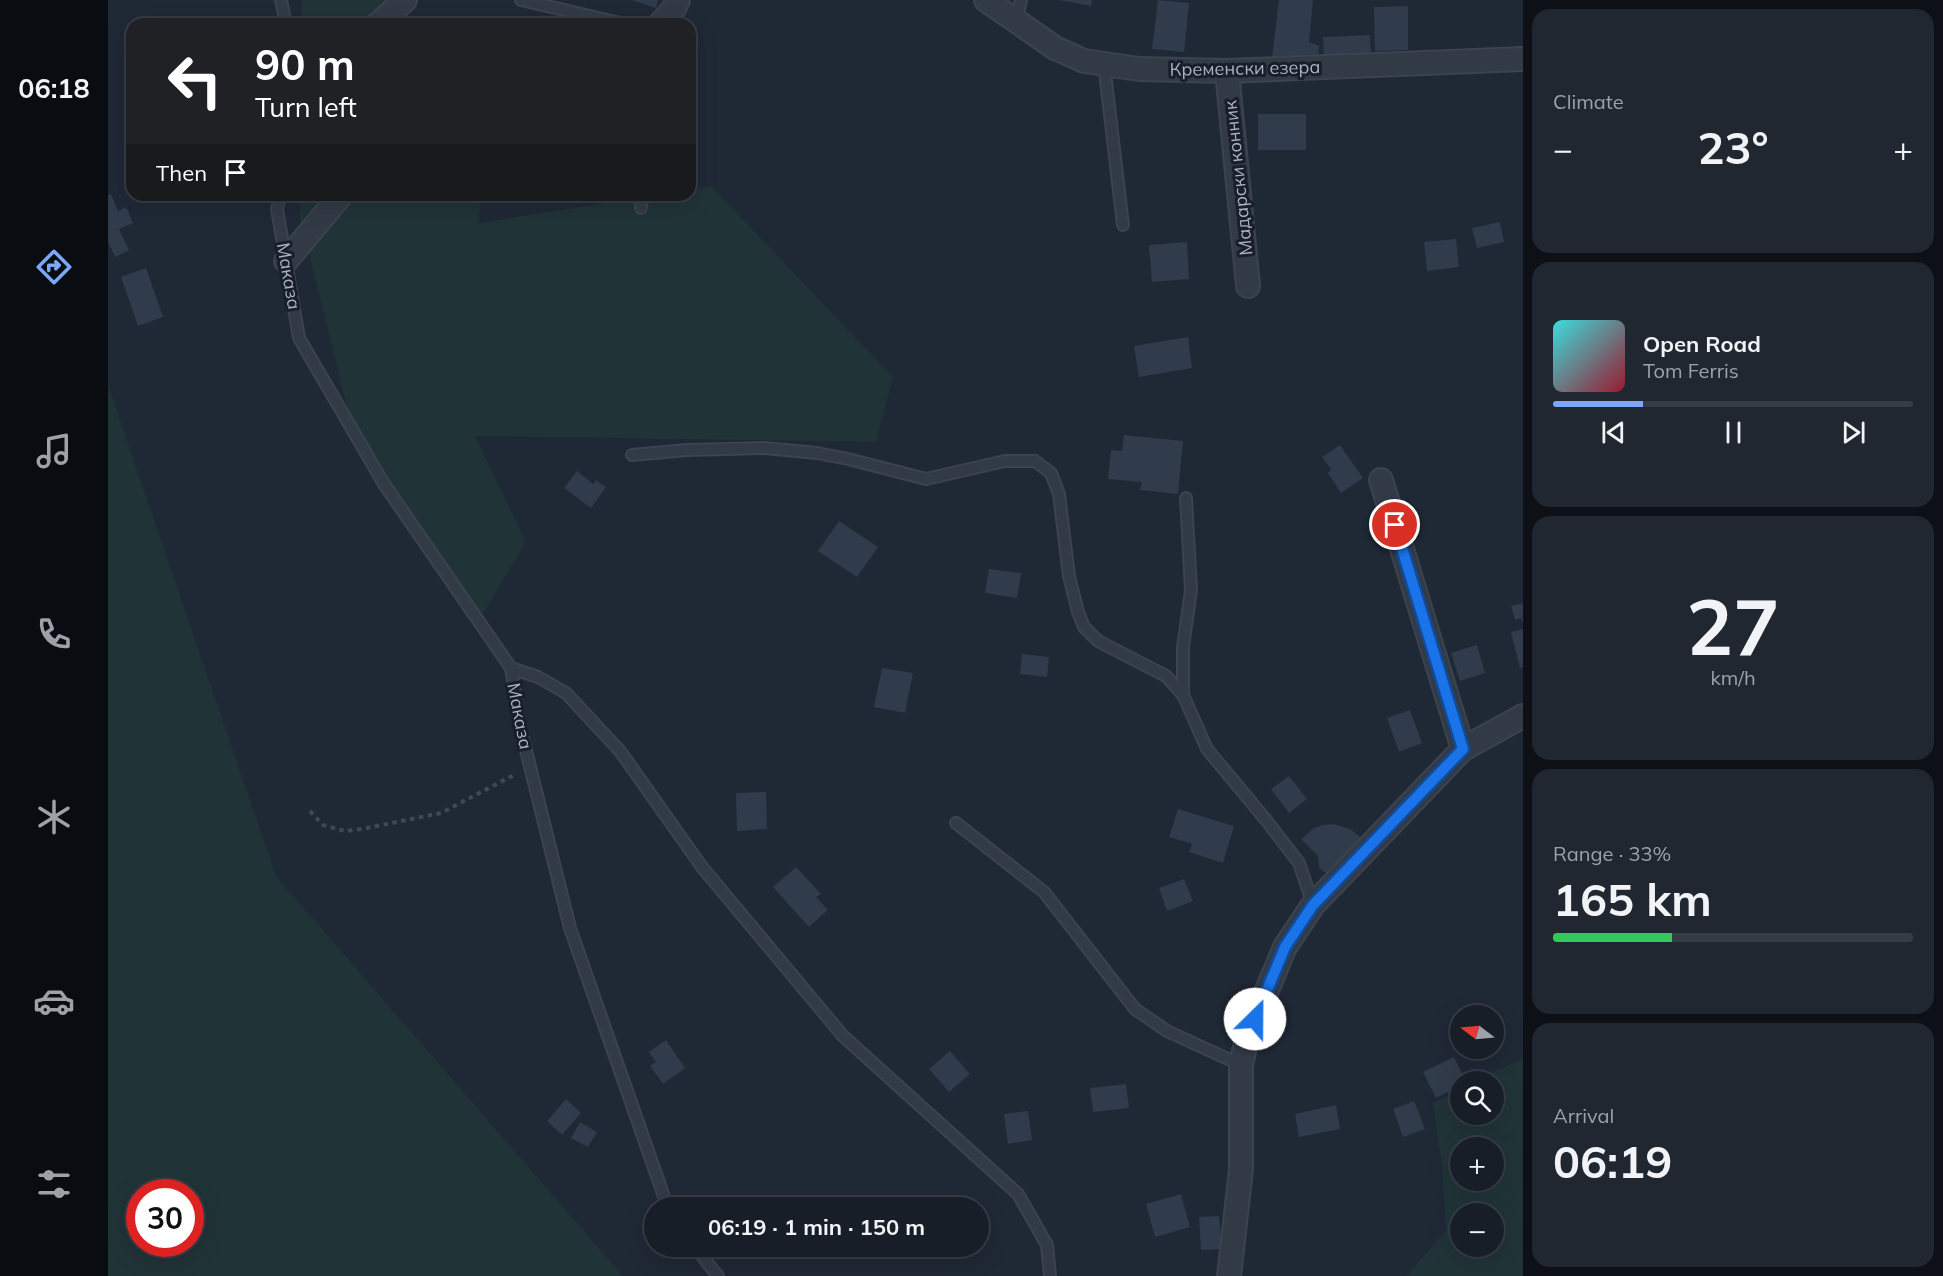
<!DOCTYPE html>
<html lang="en">
<head>
<meta charset="utf-8">
<style>
  body { margin:0; font-family:Mulish,sans-serif; background:#202730; color:#f1f3f6; height:100vh; display:flex; flex-direction:column; font-size:22px; white-space:nowrap }
  * { box-sizing:border-box; margin:0 }
  p { font-size:20px; color:#9ea2a8 }
  .icon { flex:none; width:33px; height:33px; fill:none; stroke:currentColor; stroke-width:2; stroke-linecap:round; stroke-linejoin:round }
  .map { position:relative; flex:1; overflow:hidden }
  .sheet { display:flex; flex-direction:column; gap:9px; padding:9px; background:#0d1016; width:420px }
  .sheet>* { flex:none }
  .hud { position:absolute; left:18px; top:18px; width:570px; height:183px; border-radius:18px; box-shadow:0 6px 24px #0002,0 0 0 2px #363c45; background:#202124; color:#fff; overflow:hidden }
  .needle { width:39px; rotate:286deg }
  .buttons { position:absolute; left:1342px; top:1005px; display:grid; gap:12px }
  .buttons a { display:grid; place-items:center; width:54px; height:54px; border-radius:50%; background:#171e28; box-shadow:0 6px 24px #0002,0 0 0 2px #363c45; font-size:30px }
  .speed { position:absolute; left:18px; top:1179px; display:flex; gap:12px; font-size:30px; font-weight:700; text-align:center }
  .speed>* { display:grid; place-content:center; width:78px; height:78px; border-radius:50%; background:#171e28; box-shadow:0 6px 24px #0002,0 0 0 2px #363c45; line-height:1 }
  .speed .limit { border:9px solid #d22; background:#fff; color:#111 }
  .pin { position:absolute; display:grid; place-items:center; width:51px; height:51px; color:#fff; margin:-26px; border:3px solid #fff; border-radius:50%; box-shadow:0 2px 6px #0007 }
  .me { position:absolute; width:66px; margin:-33px; rotate:23deg; stroke-linejoin:round; filter:drop-shadow(0 0 4px #0008) }
  .turn { display:flex; align-items:center; gap:21px; height:126px; padding:0 30px; font-size:27px }
  .turn .icon { width:78px; height:78px; stroke-width:2.5 }
  .turn b { display:block; font-size:42px; line-height:51px }
  .then { display:flex; align-items:center; height:57px; padding:0 30px; background:#0003; gap:12px; font-size:22px }
  .big { font-size:45px; font-weight:700; line-height:1.1 }
  .sheet .card { flex:1; display:flex; flex-direction:column; justify-content:center; gap:9px; min-width:0; padding:0 21px; border-radius:18px; background:#202730 }
  .sheet .dial { align-items:center; gap:0 }
  .dial b { font-size:78px; line-height:1 }
  .song { display:flex; align-items:center; gap:18px }
  .cover { width:72px; height:72px; border-radius:9px; background:linear-gradient(135deg,hsl(180 70% 55%),hsl(350 70% 35%)) }
  .played { height:6px; border-radius:3px; background:linear-gradient(90deg,#7ba9f8 25%,#363c45 25%) }
  .keys { display:flex; justify-content:space-around; direction:ltr }
  .heat { display:flex; justify-content:space-between; align-items:center; font-size:33px; direction:ltr }
  .charge { height:9px; border-radius:4px; background:linear-gradient(90deg,#34c759 33%,#363c45 0) }
  .trip { position:absolute; left:536px; top:1197px; width:345px; height:60px; border-radius:30px; background:#171e28; box-shadow:0 6px 24px #0002,0 0 0 2px #363c45; font-weight:700; line-height:60px; text-align:center }
  main { display:flex; flex:1; min-height:0 }
  .tabs { display:flex; flex-direction:column; width:108px; justify-content:space-around; align-items:center; background:#090c10; color:#9ea2a8 }
  .tabs .icon { width:42px; height:42px }
  .tabs .current { color:#7ba9f8 }
  .tabs b { font-size:27px; color:#f1f3f6 }
  .map>svg:first-child { display:block }
</style>
</head>
<body>
<main>
<nav class="tabs">
<b>06:18</b>
<svg class="icon current" aria-label="directions" viewBox="0 0 24 24"><path d="M12 3l9 9-9 9-9-9zM9 14v-3h6M13 9l2 2-2 2"/></svg>
<svg class="icon" aria-label="music" viewBox="0 0 24 24"><path d="M9 18V5l10-2v13"/><circle cx="6" cy="18" r="3"/><circle cx="16" cy="16" r="3"/></svg>
<svg class="icon" aria-label="phone" viewBox="0 0 24 24"><path d="M5 4h4l2 5-3 2q2 4 5 5l2-3 5 2v4C11 20 4 13 5 4z"/></svg>
<svg class="icon" aria-label="climate" viewBox="0 0 24 24"><path d="M12 3v18M4 7l16 10M4 17L20 7"/></svg>
<svg class="icon" aria-label="car" viewBox="0 0 24 24"><path d="M5 17H2v-5l4-1 3-4h7l3 4 3 1v5h-3M9 17h6M6 11h13"/><circle cx="7" cy="17" r="2"/><circle cx="17" cy="17" r="2"/></svg>
<svg class="icon" aria-label="filters" viewBox="0 0 24 24"><path d="M4 7h16M4 17h16"/><circle cx="9" cy="7" r="2"/><circle cx="15" cy="17" r="2"/></svg>
</nav>
<div class="map">
<svg width="1415" height="1276" viewBox="0 0 1415 1276">
  <rect width="100%" height="100%" fill="#1f2835"/>
  <path fill="#203336" fill-rule="evenodd" d="M194,0H284L285,24H193Z
    M603,186L785,377L768,442L367,436L418,542L368,625L239,407L192,218V195H373L370,223L548,195H582V190Z
    M0,385L168,876L515,1276H0ZM82,1192V1244H32V1192Z
    M1415,1058V1276H1298L1338,1231L1334,1167L1325,1103L1353,1089V1114H1386V1082L1367,1081ZM1353,1148H1386V1180H1353ZM1353,1214H1386V1246H1353Z"/>
  <path fill="#303b4c" d="M524,0H550L548,8Z
    M951,0H984L983,6Z
    M1050,0L1081,3L1076,52L1044,49Z
    M1171,0H1205L1201,42L1211,46L1210,56L1164,58Z
    M1300,6V50L1267,51L1266,7Z
    M1262,35L1263,56L1216,58L1215,37Z
    M1150,114H1198V150H1150Z
    M22,116H24V170L17,174Z
    M3,194L10,211L18,207L25,223L11,229L21,250L7,257L0,242V195Z
    M1392,222L1396,242L1369,248L1364,228Z
    M1348,239L1351,267L1319,271L1316,242Z
    M1079,242L1081,279L1044,282L1041,245Z
    M38,268L55,317L30,326L13,277Z
    M1080,337L1084,368L1031,377L1026,346Z
    M1016,435L1075,441L1070,494L1032,490L1034,482L1000,479L1003,450L1014,451Z
    M1232,445L1255,478L1233,493L1220,473L1223,469L1214,457Z
    M469,471L485,484L488,480L498,487L483,508L456,488Z
    M731,521L770,547L749,577L710,551Z
    M881,569L913,573L909,598L877,593Z
    M1415,603V622H1414L1413,618L1407,620L1403,606Z
    M1415,629V667L1412,668L1403,632Z
    M1369,645L1377,673L1352,681L1343,653Z
    M914,654L941,657L939,677L912,674Z
    M774,668L805,673L797,713L766,707Z
    M1302,710L1314,743L1291,752L1279,718Z
    M1181,776L1199,799L1181,813L1163,789Z
    M658,792L659,829L629,831L628,793Z
    M1070,809L1126,826L1115,863L1081,852L1084,844L1061,837Z
    M1226,824L1242,829L1251,836L1257,845L1223,873L1216,872L1211,867L1210,856L1193,839L1206,828L1215,825Z
    M688,867L713,894L708,897L720,910L701,927L665,887Z
    M1076,879L1085,901L1059,911L1051,888Z
    M558,1040L577,1068L555,1084L542,1066L548,1062L541,1052Z
    M842,1051L862,1074L841,1092L821,1069Z
    M1346,1057L1358,1082H1353V1085L1328,1098L1315,1072Z
    M1018,1084L1021,1108L985,1112L982,1088Z
    M458,1099L473,1113L454,1135L439,1121Z
    M1306,1101L1317,1129L1295,1137L1285,1109Z
    M1228,1105L1232,1129L1191,1137L1187,1114Z
    M920,1111L924,1140L900,1144L896,1114Z
    M472,1122L489,1132L480,1147L463,1138Z
    M1073,1194L1082,1227L1047,1237L1038,1204Z
    M1111,1216L1114,1249L1093,1250L1091,1217Z"/>
  <g fill="none" stroke-linecap="round" stroke-linejoin="round">
    <defs>
      <path id="lane" d="M173,0L178,24
        M413,0L516,24
        M909,20L913,0
        M996,64L1015,225
        M172,195L169,209L191,338L276,484L403,668L412,726L462,928L560,1208
        M533,208L534,195
        M524,455L579,450L656,448L709,453L740,459L818,479L897,461H927L943,473L951,494L961,576L970,612L976,627L990,641L1058,676L1075,695
        M1078,498L1083,590L1075,647V695L1099,749L1158,820L1191,863L1205,904
        M403,668L430,677L458,693L512,751L594,867L735,1036L910,1194L939,1245L942,1276
        M848,823L936,892L1027,1009L1059,1031L1133,1065
        M586,1246L610,1276"/>
      <path id="street" d="M878,0L947,48L976,61L1031,69L1119,71L1415,59
        M270,24L297,0
        M552,24L567,7L570,0
        M1119,71L1140,286
        M178,261L233,195
        M1273,480L1355,749
        M1121,1276L1133,1169V1065L1139,1038L1177,947L1205,905L1355,749L1415,716"/>
    </defs>
    <use href="#lane" stroke="#3b434f" stroke-width="14"/>
    <use href="#street" stroke="#3b434f" stroke-width="26"/>
    <path stroke="#394d4f" stroke-width="4" stroke-dasharray="4.5 4.5" stroke-linecap="butt" d="M202,811L215,825L237,831L254,829L333,813L406,775"/>
    <use href="#lane" stroke="#323a46" stroke-width="10"/>
    <use href="#street" stroke="#323a46" stroke-width="22"/>
  </g>
  <g fill="none" stroke-linecap="round" stroke-linejoin="round">
    <defs>
      <path id="route" d="M1147,1019L1177,947L1205,905L1355,749L1287,525"/>
    </defs>
    <use href="#route" stroke="#114b97" stroke-width="15"/>
    <use href="#route" stroke="#1a73e8" stroke-width="10"/>
  </g>
  <g text-anchor="middle" dominant-baseline="central" stroke-width="6" stroke-linejoin="round" paint-order="stroke">
    <g font-size="18" fill="#abb4c3" stroke="#181f2a">
      <text transform="translate(1137 68) rotate(-1)">Кременски езера</text>
      <text transform="translate(1130 178) rotate(-96)">Мадарски конник</text>
      <text transform="translate(181 276) rotate(80)">Маказа</text>
      <text transform="translate(412 716) rotate(79)">Маказа</text>
    </g>
  </g>
</svg>
<div class="buttons">
<a><svg class="needle" viewBox="-14 -14 28 28"><path d="M0-13l5 13h-10z" fill="#e53935"/><path d="M0 13l5-13h-10z" fill="#9ea2a8"/></svg></a>
<a><svg class="icon" aria-label="search" viewBox="0 0 24 24"><circle cx="10" cy="10" r="6"/><path d="M15 15l6 6"/></svg></a>
<a>+</a>
<a>−</a>
</div>
<div class="speed"><div class="limit">30</div></div>
<div class="pin" style="left:1287px;top:525px;background:#d93025"><svg class="icon" aria-label="arrive" viewBox="0 0 24 24"><path d="M6 21V4h12l-3 4 3 4H6"/></svg></div>
<svg class="me" style="left:1147px;top:1019px" viewBox="-20 -20 40 40"><circle r="19" fill="#fff"/><path d="M0-13L10 11 0 6-10 11z" fill="#1a73e8"/></svg>
<div class="trip">06:19 · 1 min · 150 m</div>
<div class="hud">
<div class="turn"><svg class="icon" aria-label="left" viewBox="0 0 24 24"><path d="M17 20v-9H6M10 6l-5 5 5 5"/></svg><div><b>90 m</b>Turn left</div></div>
<div class="then">Then<svg class="icon" aria-label="arrive" viewBox="0 0 24 24"><path d="M6 21V4h12l-3 4 3 4H6"/></svg></div>
</div>
</div>
<section class="sheet">
<div class="card"><p>Climate</p>
<div class="heat"><a>−</a><b class="big">23°</b><a>+</a></div>
</div>
<div class="card">
<div class="song"><i class="cover"></i><div><b>Open Road</b><p>Tom Ferris</p></div></div>
<div class="played"></div>
<div class="keys"><svg class="icon" aria-label="previous" viewBox="0 0 24 24"><path d="M18 5L8 12l10 7zM5 5v14"/></svg><svg class="icon" aria-label="pause" viewBox="0 0 24 24"><path d="M8 5v14M16 5v14"/></svg><svg class="icon" aria-label="next" viewBox="0 0 24 24"><path d="M6 5l10 7-10 7zM19 5v14"/></svg></div>
</div>
<div class="card dial"><b>27</b><p>km/h</p></div>
<div class="card"><p>Range · 33%</p><b class="big">165 km</b><div class="charge"></div></div>
<div class="card"><p>Arrival</p><b class="big">06:19</b></div>
</section>
</main>
</body>
</html>
